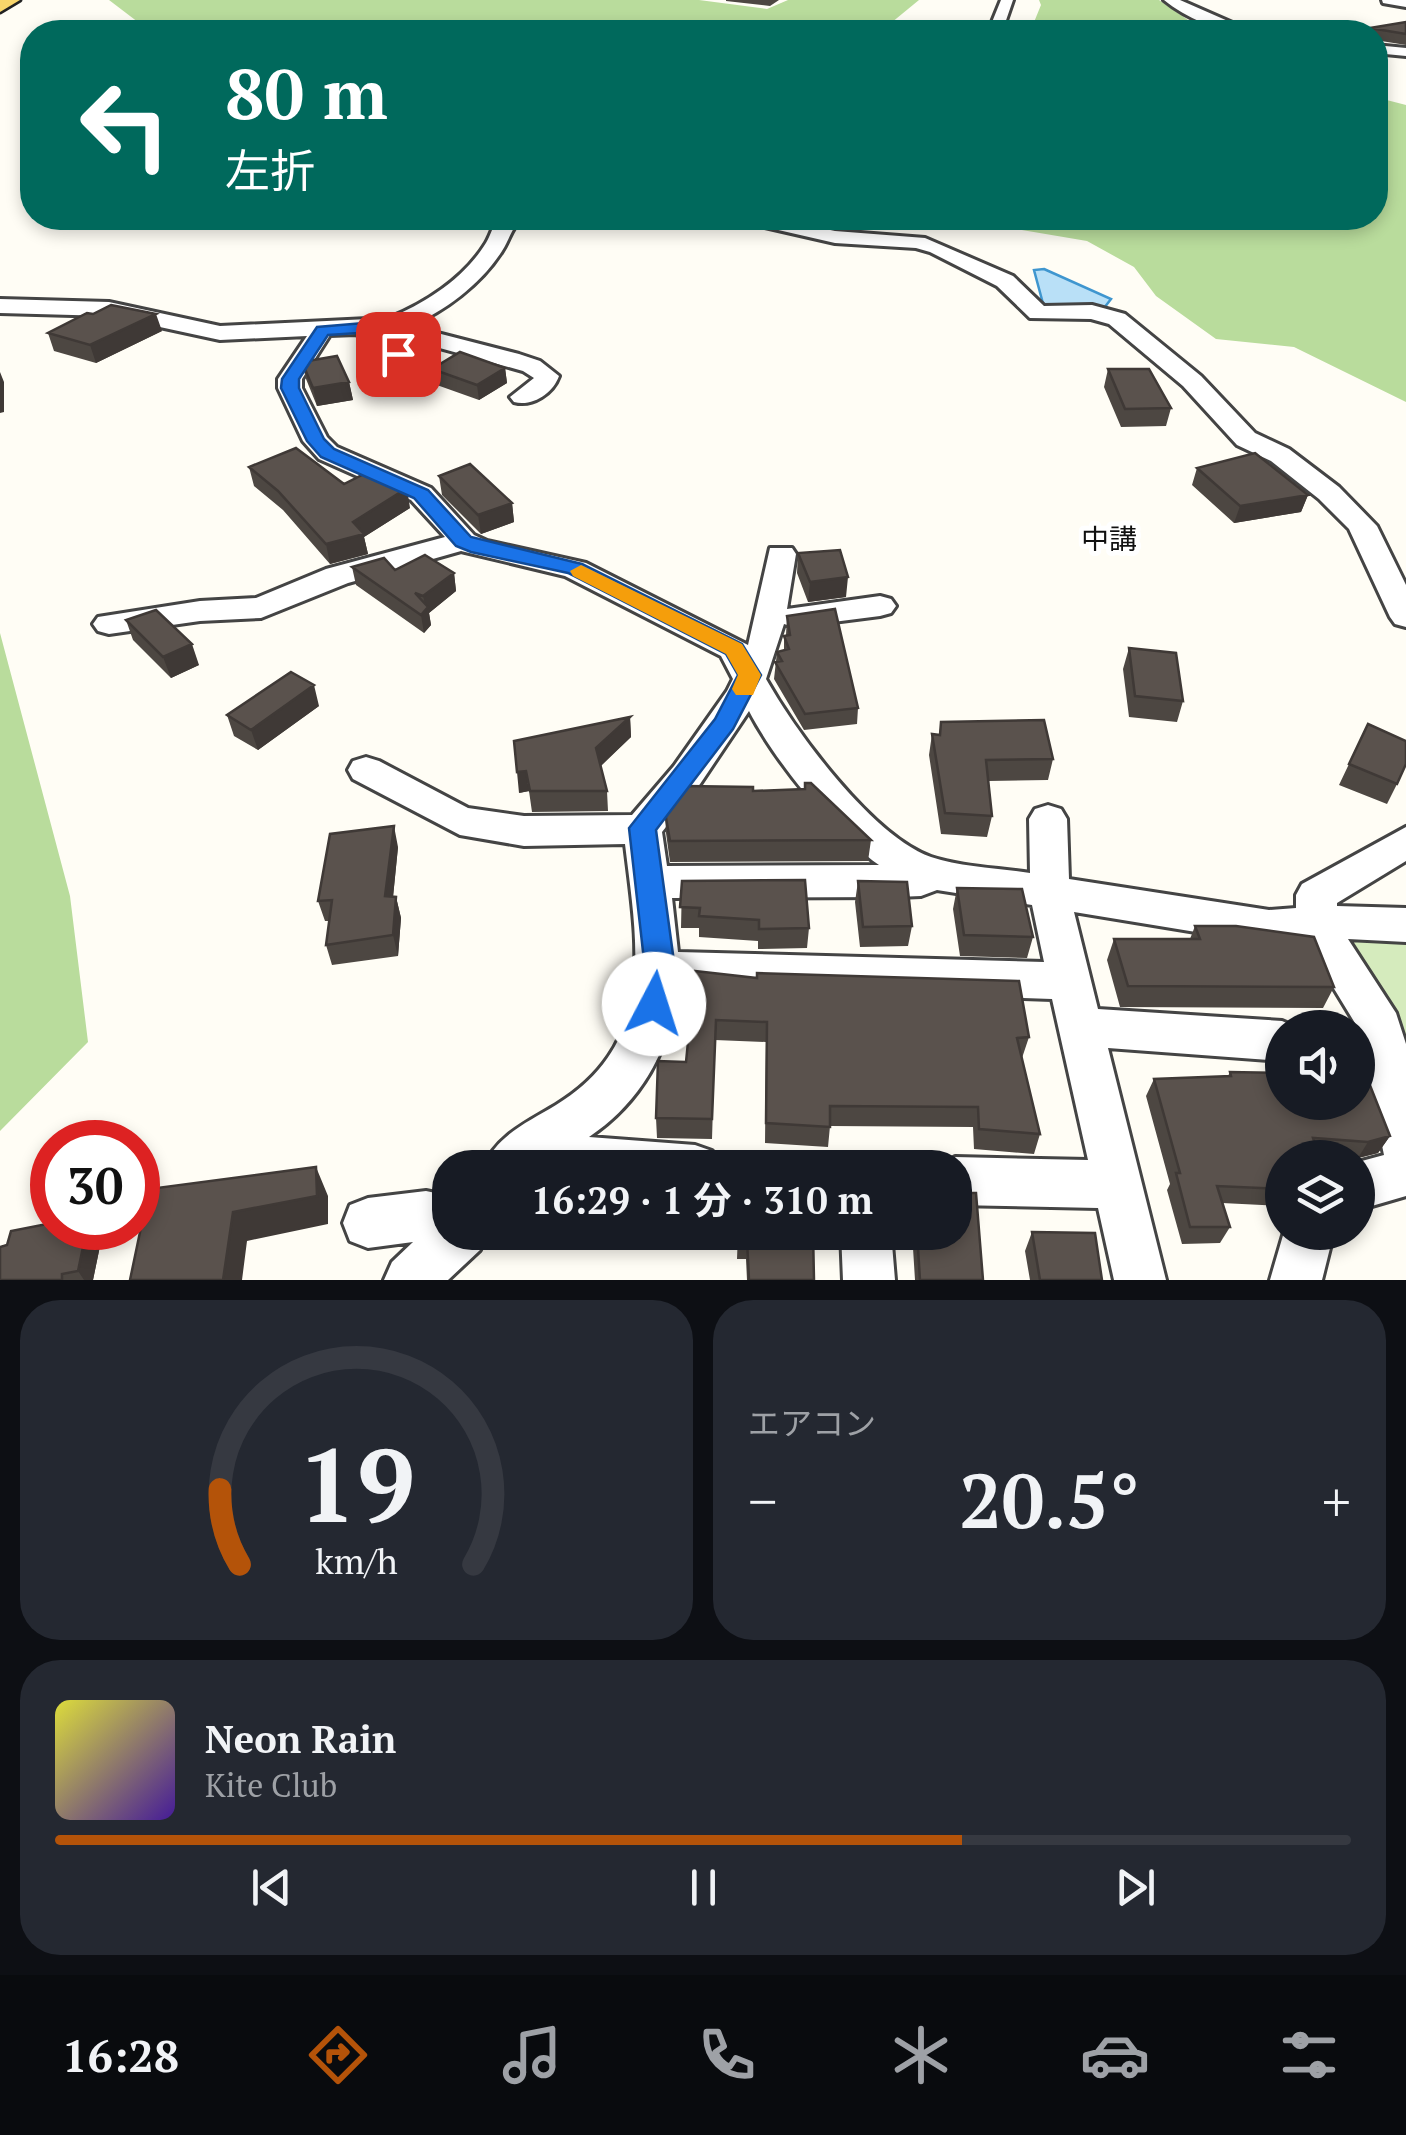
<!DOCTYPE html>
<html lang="ja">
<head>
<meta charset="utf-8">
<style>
  body { margin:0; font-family:"PT Serif","Noto Sans JP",serif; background:#242831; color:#f1f3f6; height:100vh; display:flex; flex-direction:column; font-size:38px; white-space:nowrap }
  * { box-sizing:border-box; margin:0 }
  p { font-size:32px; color:#9ea1a6 }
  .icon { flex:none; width:55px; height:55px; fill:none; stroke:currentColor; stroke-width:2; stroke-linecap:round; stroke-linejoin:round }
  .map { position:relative; height:1280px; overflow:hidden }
  .details { display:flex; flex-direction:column; gap:20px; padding:20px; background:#0d0f14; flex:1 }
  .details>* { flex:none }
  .hud { position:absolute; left:20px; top:20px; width:1368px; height:210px; border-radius:40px; box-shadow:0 5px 15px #0003; background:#00695c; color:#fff; overflow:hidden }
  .controls { position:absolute; left:1265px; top:1010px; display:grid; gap:20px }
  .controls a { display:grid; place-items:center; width:110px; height:110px; border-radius:50%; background:#171b24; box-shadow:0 5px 15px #0003; font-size:50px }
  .speed { position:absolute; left:30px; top:1120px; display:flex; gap:20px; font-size:50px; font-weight:700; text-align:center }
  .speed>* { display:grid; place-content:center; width:130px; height:130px; border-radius:50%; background:#171b24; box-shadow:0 5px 15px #0003; line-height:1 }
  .speed .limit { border:15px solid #d22; background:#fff; color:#111 }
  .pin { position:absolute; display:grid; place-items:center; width:85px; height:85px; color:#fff; margin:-42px; border-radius:20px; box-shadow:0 5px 15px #0006 }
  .me { position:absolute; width:110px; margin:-55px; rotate:5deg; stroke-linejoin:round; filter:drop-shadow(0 0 8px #0008) }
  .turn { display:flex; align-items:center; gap:35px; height:210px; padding:0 40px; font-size:45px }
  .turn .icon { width:130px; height:130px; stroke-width:2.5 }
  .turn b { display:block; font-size:70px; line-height:85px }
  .big { font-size:75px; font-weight:700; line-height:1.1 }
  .details .card { flex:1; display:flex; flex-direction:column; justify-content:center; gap:15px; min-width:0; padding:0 35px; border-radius:40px; background:#242831 }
  .details .dial { align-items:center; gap:0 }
  .dial svg { height:260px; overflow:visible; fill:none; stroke:#363941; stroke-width:7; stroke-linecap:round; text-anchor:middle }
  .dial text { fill:#f1f3f6; stroke:none }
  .song { display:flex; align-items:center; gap:30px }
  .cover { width:120px; height:120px; border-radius:15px; background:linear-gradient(135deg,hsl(60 70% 55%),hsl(260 70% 35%)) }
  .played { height:10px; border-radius:5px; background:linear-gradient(90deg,#b45309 70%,#363941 70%) }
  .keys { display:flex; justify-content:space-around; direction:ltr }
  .heat { display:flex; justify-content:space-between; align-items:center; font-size:55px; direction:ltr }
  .details .tiles { flex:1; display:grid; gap:20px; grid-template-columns:1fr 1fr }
  .card:last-child { grid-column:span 2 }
  .trip { position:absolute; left:432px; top:1150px; width:540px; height:100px; border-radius:40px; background:#171b24; box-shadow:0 5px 15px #0003; font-weight:700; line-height:100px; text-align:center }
  .menu { display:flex; height:160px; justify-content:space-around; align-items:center; background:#090b0e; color:#9ea1a6 }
  .menu .icon { width:70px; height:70px }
  .menu .on { color:#b45309 }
  .menu b { font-size:45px; color:#f1f3f6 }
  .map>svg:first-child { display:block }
</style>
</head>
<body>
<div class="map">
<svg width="1406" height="1280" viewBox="0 0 1406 1280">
  <rect width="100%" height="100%" fill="#fffdf5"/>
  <path fill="#d5ebbd" d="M1349,935L1406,941V1064L1350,948Z"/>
  <path fill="#b9dc9c" d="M109,0H699L767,9L788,0H919L880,32H151Z
    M1039,0H1159L1188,20L1229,32H1030L1041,5Z
    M1375,97L1406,105V402L1294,347L1216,339L1156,296L1134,267L1087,241L950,218H1375Z
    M0,633L70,896L88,1042L0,1131Z"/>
  <path fill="#b9e0f7" stroke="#3f96cf" stroke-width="2.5" d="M1044,269L1111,299L1104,308L1045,311L1034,270Z"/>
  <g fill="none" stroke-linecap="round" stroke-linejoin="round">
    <defs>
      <path id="minor" d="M1001,0H1013L1002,32H988Z
        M1164,0H1180L1253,32C1223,34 1187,19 1164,0Z
        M1382,0H1406V7L1383,3Z
        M1375,45L1406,48V56L1375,53Z
        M498,218H522C511,228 510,239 502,251C481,284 445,311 410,326L519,354L540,361L559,376C553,393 533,407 514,402L510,397L534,378L523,371L382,332L406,350L416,380L404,387L392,380L387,358L356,334L330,335L302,379V388L327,437L337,447L431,488L474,535L487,541L586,563L748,645L770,548H792L796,554L787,609L880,596L891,599L896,606L891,613L880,616L794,627L784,624L766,679C796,732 872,836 931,857C961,867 998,868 1030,873L1029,819L1035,809L1048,805L1061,809L1067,819L1069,879L1269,910L1296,908V895L1302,884L1406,827V861L1337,903V906L1406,908V942L1348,939L1396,1013L1406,1044V1196L1358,1210V1162L1384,1155L1358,1028L1305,941L1269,944L1074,912L1098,1009L1282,1021L1298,1028H1282V1061L1108,1048L1166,1280H1114L1098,1208L955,1205V1168H936L955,1157L1088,1160L1052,999L677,987C671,1049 641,1102 589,1137L695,1145L712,1151L719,1168H552L546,1164L542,1168H483C497,1135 528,1122 556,1105C658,1043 637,944 625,844L524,846L460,835L353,779L348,770L353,761L366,757L379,761L468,808L524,816L632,815L674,766L727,691L733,679L721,656L565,576L461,551L348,583L261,618L200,621L109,634L98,631L93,624L98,617L200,601L256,598L326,569L445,537L411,500L319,459L303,441L278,388V379L307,336L220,340L109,316L0,313V299L109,302L220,326L389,318C424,304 463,279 484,246C490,238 492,227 498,218ZM749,711C775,761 833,833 879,865L667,866L662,832L700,784ZM937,890L1032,905L1044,962L678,952L672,898L897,897L921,896Z
        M568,218H604C596,227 576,227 568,218Z
        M740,218H774L835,231L925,238L1013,276L1044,306L1092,305L1125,314L1201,376L1255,433L1289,449L1339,487L1377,526L1406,585V627L1395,624L1390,617L1349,529L1319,499L1271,461L1237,445L1183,386L1109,324L1091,319L1030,318L997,286L930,252L916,248L835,243L743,222Z
        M426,1191L450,1196V1232H487L480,1250L448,1280H384L392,1262L413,1242L368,1248L350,1241L343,1223L350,1205L368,1198Z
        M841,1232H891L895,1280H843Z
        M1284,1232H1334L1322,1280H1270Z"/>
      <path id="major" d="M0,0H20L0,12Z"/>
    </defs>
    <use href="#minor" stroke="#444" stroke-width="6"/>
    <use href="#major" stroke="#222" stroke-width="5"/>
    <use href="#minor" fill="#fff" fill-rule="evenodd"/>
    <use href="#major" fill="#f9d66b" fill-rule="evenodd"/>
  </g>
  <path fill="#4d4742" d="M726,0H779L770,6L726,1Z
    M1406,22V45L1375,40V32H1369L1370,28Z
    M162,331L96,363L54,351L48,333Z
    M302,362L349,382L353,400L317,406L306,379Z
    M505,368L507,383L479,400L434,384L432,369Z
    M1108,369L1171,408L1166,426L1121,427L1104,387Z
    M249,467L344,484L410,508L364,537L368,554L330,564L283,510L254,486Z
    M1197,468L1308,495L1301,512L1234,523L1192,485Z
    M439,476L512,503L514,522L481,534L442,495Z
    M798,553L846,597L808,602L797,573Z
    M352,567L454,573L456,591L429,613L431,625L424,633L356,585Z
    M787,616L858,708L857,724L804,730L774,679L777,652L784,650V636L786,635Z
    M126,620L199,665L171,678L133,640Z
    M1129,648L1183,701L1177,722L1129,717L1123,669Z
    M319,706L258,750L234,736L227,715Z
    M630,717L631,737L601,766L607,791L608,811L532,812L529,791L519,793Z
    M941,722L1053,759L1048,780L988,781L992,816L987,837L941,834L929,755L932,734L939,735Z
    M1368,724L1397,784L1387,804L1339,785Z
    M753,791L871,840L868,861L670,862L666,833L665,812Z
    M398,847L393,897H396L401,918L398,956L332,965L326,945L329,921H325L318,901Z
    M682,881L809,928L807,948L758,949V941L699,937V928H681Z
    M858,881L912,926L908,946L860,947L855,902Z
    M957,888L1033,937L1027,958L960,956L953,909Z
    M1195,926L1334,987L1323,1008L1120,1007L1107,960L1114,939H1190Z
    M695,971L1029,1037L1022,1058L1040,1134L1034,1154L974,1149L973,1127L830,1126L828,1147L765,1143L766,1042L715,1040L712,1139L657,1138L656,1118L686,1062Z
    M1230,1072L1390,1136L1378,1153L1358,1158L1319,1156L1282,1158V1206L1222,1203L1230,1227L1220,1243L1182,1244L1167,1190L1170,1184L1146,1096L1154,1079L1228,1076Z
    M52,1228H79L100,1246L93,1280H0L7,1245Z
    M738,1232L814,1280H747L746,1259H737Z
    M912,1232H955L983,1280H915Z
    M1032,1232L1102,1280H1030L1025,1251Z"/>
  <path fill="#3f3936" d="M156,314L162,331L96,363L90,345Z
    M505,368L507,383L479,400L477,385Z
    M0,372L4,382V412L0,413Z
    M349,382L353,400L317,406L313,388Z
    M407,488L410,508L364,537L368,554L330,564L326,544L353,522Z
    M1308,495L1301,512L1234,523L1240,506Z
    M512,503L514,522L481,534L478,515Z
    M454,573L456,591L429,613L431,625L424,633L421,615L426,609L423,596Z
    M848,577L846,597L808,602L810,582Z
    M192,644L199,665L171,678L163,657Z
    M314,685L319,706L258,750L251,730Z
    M630,717L631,737L598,768L596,748Z
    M526,771L529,791L519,793L517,772Z
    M394,826L398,847L391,917L385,896Z
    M396,897L401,918L398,956L393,935Z
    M1390,1136L1378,1153L1358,1158L1368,1142Z
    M316,1167L328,1196V1224L247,1241L242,1280H223L233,1212Z
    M72,1228H79L85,1237L88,1228L100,1246L93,1280H84L78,1271Z"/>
  <path fill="#5a524d" stroke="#3f3936" stroke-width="2.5" d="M1406,22V34L1370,28Z
    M111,305L156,314L90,345L48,333L87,313L93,314Z
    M460,352L505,368L477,385L432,369Z
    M337,356L349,382L313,388L302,362Z
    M1108,369H1149L1171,408L1125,409Z
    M296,448L344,484L372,470L407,488L353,522L364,534L326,544L278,491L249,467Z
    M1255,453L1308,495L1240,506L1197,468Z
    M470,464L512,503L478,515L439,476Z
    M840,550L848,577L810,582L798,553Z
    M425,555L454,573L423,596L415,593L428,607L421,615L352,567L384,558L395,570Z
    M835,609L858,708L805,714L775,662L782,661L777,652L789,649L784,636L790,635L787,616Z
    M156,610L192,644L163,657L126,620Z
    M1129,648L1176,653L1183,701L1135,696Z
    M291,672L314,685L251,730L227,715Z
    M630,717L596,748L607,791H530L526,771L517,772L514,741Z
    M1044,720L1053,759L986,760L992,816L945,813L932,734L940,735L941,722Z
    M1368,724L1406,741V764L1397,784L1349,764Z
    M805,783H811L871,840L670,841L665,812L686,786L753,787V791L805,789Z
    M394,826L385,896L396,897L393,935L326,945L332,900L318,901L330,834Z
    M805,880L809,928L759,929V920L699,916L700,908L680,907L682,881Z
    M858,881L907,882L912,926L863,927Z
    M957,888L1022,889L1033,937L964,935Z
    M1195,926H1236L1314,937L1334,987L1128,986L1114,939H1200Z
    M695,971L757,978V973L1019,981L1029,1037L1017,1038L1040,1134L979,1129L978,1107L830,1106V1127L766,1123L767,1022L716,1020L712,1119L656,1118L658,1061L686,1062Z
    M1358,1055L1390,1136L1368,1142L1313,1138L1319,1156L1282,1158V1189L1217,1186L1230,1227H1190L1176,1173H1180L1154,1079L1231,1076L1230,1072L1282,1073V1102H1358Z
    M316,1167L317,1196L233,1212L223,1280H130L149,1189Z
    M955,1193H976L983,1280H920L917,1232H955Z
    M52,1223V1228H72V1230L87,1228L78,1271L62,1274V1280H0V1247L7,1245L11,1231Z
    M738,1232H813L814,1280H749L747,1240H738Z
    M1032,1232L1095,1233L1102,1280H1040Z"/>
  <path fill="#1a73e8" stroke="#114b97" stroke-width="2.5" d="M364,323L404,351V358C389,360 365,347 358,333L328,335L299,379V388L324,439L334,449L428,490L471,537L582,564L742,644L761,675L733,729L656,830L675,969L665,1014L654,1018L643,1014L638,1004L645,969L629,828L715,719L738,675L726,654L568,573L471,552L456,546L414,498L321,457L307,441L281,388L282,379L317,327Z"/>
  <path fill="#f59e0b" d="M581,565L742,644L761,675L753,695H736L732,689L738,675L726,654L573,576L570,571Z"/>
  <g text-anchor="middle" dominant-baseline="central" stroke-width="10" stroke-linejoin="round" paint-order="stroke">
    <g font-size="28" fill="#111" stroke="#fff">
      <text x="1109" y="538">中講</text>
    </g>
  </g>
</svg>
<div class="controls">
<a><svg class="icon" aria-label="sound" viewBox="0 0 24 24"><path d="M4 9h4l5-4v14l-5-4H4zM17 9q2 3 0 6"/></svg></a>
<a><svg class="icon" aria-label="layers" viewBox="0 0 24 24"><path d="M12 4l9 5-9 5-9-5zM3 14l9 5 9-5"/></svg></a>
</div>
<div class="speed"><div class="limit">30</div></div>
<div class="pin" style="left:398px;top:354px;background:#d93025"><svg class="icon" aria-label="arrive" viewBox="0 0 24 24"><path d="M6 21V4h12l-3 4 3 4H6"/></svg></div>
<svg class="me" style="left:654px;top:1004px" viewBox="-20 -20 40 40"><circle r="19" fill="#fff"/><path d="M0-13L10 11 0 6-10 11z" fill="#1a73e8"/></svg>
<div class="trip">16:29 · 1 分 · 310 m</div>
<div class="hud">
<div class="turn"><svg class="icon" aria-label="left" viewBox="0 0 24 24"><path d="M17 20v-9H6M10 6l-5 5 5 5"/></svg><div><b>80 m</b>左折</div></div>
</div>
</div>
<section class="details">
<div class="tiles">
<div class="card dial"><svg viewBox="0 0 100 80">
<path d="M14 69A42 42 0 1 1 86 69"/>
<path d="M14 69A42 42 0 0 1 8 46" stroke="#b45309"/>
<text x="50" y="56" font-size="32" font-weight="700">19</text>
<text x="50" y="72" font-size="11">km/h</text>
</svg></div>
<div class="card"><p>エアコン</p>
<div class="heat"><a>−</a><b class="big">20.5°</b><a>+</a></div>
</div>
<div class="card">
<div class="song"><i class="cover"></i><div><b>Neon Rain</b><p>Kite Club</p></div></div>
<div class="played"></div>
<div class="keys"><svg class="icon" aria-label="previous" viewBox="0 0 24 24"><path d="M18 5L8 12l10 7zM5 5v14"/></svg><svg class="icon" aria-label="pause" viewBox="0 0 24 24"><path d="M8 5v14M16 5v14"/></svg><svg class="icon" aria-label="next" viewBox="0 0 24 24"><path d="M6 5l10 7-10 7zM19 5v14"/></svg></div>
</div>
</div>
</section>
<nav class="menu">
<b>16:28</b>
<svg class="icon on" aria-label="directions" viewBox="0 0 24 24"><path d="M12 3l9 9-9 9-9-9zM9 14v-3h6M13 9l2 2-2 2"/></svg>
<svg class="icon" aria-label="music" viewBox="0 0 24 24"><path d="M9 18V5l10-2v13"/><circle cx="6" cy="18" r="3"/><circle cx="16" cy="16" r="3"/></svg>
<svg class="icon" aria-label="phone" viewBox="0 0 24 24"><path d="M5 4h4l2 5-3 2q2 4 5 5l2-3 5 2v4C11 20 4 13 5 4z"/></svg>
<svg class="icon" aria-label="climate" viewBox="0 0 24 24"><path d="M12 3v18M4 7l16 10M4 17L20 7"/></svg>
<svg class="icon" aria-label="car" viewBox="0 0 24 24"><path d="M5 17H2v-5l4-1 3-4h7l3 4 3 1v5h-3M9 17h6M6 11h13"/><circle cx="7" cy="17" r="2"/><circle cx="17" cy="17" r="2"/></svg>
<svg class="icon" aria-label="filters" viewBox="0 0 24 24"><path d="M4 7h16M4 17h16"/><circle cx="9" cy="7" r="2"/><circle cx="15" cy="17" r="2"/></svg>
</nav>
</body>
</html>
